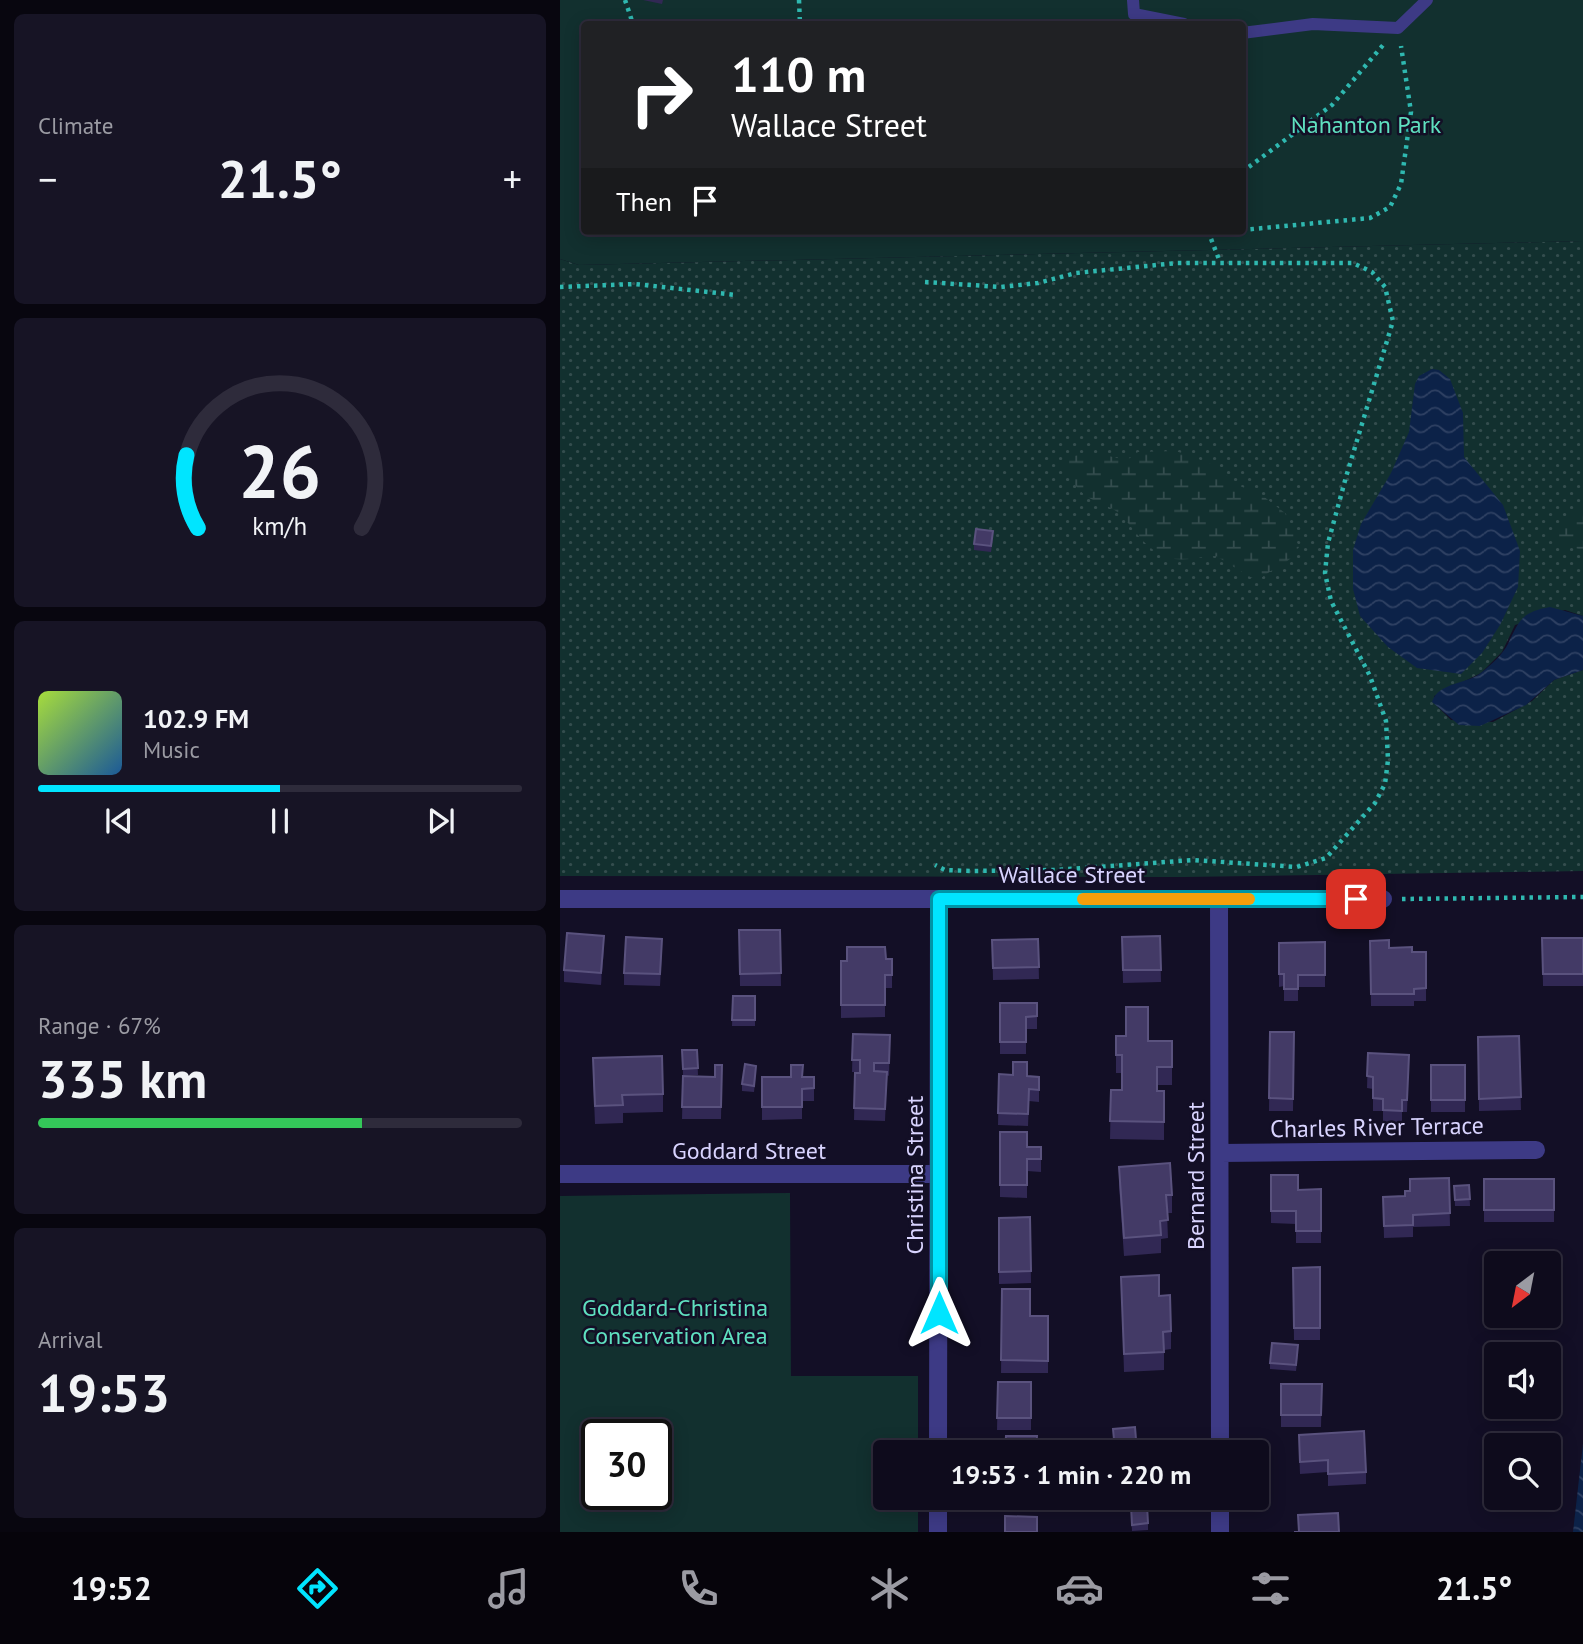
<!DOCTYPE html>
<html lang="en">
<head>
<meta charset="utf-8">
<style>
  body { margin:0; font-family:"PT Sans",sans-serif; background:#171425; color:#f1f3f6; height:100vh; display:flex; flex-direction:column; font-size:26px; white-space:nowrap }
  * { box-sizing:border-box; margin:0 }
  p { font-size:23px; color:#9b9ba3 }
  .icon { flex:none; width:38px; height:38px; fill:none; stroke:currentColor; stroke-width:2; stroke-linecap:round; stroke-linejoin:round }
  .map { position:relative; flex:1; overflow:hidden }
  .side { display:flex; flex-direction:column; gap:14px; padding:14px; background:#08060f; width:560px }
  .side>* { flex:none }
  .banner { position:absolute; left:21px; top:21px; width:665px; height:214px; border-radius:7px; box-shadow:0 4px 18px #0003,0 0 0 2px #2e2b3b; background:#202124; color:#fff; overflow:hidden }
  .needle { width:46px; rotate:212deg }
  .tools { position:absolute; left:924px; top:1251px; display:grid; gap:14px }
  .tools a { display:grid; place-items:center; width:77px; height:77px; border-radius:7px; background:#0e0b1c; box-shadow:0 4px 18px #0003,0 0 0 2px #2e2b3b; font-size:35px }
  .speed { position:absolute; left:21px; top:1419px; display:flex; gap:14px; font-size:35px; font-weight:700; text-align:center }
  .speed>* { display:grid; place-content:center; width:91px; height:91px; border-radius:50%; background:#0e0b1c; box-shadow:0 4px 18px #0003,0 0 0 2px #2e2b3b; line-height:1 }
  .speed .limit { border:4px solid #111; border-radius:10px; background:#fff; color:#111 }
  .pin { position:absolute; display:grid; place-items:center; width:60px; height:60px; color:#fff; margin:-30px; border-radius:14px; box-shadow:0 4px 10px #0006 }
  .me { position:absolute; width:77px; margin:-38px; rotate:0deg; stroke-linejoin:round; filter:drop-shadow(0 0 5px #0008) }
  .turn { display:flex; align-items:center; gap:24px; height:147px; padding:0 35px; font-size:32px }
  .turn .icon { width:91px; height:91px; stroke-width:2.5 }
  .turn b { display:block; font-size:49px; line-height:60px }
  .then { display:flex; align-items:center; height:66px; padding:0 35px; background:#0003; gap:14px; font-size:26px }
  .big { font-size:52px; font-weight:700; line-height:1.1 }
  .side .tile { flex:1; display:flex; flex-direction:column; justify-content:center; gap:10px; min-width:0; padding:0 24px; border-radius:10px; background:#171425 }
  .side .dial { align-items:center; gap:0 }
  .dial svg { height:182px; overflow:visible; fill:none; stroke:#2e2b3b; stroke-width:7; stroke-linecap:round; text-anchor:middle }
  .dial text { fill:#f1f3f6; stroke:none }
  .song { display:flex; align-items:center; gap:21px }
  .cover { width:84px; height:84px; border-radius:10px; background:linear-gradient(135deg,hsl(80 70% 55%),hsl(210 70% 35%)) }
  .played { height:7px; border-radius:4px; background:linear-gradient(90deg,#00e5ff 50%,#2e2b3b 50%) }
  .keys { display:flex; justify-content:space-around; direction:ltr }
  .heat { display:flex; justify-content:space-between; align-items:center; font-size:38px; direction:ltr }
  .charge { height:10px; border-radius:5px; background:linear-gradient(90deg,#34c759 67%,#2e2b3b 0) }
  .trip { position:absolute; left:313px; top:1440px; width:396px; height:70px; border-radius:7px; background:#0e0b1c; box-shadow:0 4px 18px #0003,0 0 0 2px #2e2b3b; font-weight:700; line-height:70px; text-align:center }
  .tabs { display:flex; height:112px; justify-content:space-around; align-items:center; background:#06040b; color:#9b9ba3 }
  .tabs .icon { width:49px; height:49px }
  .tabs .current { color:#00e5ff }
  .tabs b { font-size:32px; color:#f1f3f6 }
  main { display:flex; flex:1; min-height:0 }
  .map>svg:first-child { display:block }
</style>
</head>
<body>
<main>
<section class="side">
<div class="tile"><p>Climate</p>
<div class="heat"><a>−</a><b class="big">21.5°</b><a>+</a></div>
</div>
<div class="tile dial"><svg viewBox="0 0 100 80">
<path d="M14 69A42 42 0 1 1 86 69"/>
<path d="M14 69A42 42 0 0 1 9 37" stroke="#00e5ff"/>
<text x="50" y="56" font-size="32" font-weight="700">26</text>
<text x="50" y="72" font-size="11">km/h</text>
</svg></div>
<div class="tile">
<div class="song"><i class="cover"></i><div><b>102.9 FM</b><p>Music</p></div></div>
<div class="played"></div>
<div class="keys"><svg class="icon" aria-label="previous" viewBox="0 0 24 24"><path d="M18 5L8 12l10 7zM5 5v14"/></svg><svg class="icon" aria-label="pause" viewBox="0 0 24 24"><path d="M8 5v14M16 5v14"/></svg><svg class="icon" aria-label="next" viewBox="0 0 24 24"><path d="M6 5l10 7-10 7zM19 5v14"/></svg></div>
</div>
<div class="tile"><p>Range · 67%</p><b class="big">335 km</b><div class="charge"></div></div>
<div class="tile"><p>Arrival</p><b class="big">19:53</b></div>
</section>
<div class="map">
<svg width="1023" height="1532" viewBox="0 0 1023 1532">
  <defs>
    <pattern id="grass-dots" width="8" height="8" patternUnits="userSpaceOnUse" patternTransform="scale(1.75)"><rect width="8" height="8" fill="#12302f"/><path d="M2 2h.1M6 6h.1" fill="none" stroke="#344d4e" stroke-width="1.8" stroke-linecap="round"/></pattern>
    <pattern id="wetland-marsh" width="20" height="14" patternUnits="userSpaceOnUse" patternTransform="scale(1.75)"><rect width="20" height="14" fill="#12302f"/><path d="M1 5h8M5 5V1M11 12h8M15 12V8" fill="none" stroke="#344d4e"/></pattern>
    <pattern id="water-waves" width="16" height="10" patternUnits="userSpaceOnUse" patternTransform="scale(1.75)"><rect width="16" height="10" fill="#0c2248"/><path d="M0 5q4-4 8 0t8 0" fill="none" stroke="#2f4163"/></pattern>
  </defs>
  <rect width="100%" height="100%" fill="#130f26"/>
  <path fill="url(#grass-dots)" d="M1023,241V616L1005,610L955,625L942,652L921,673L874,696L877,706L891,720L933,722L972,701L994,680L1023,670V871L622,877L0,876V259L19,265Z"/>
  <path fill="url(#wetland-marsh)" d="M616,451L654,465L680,486L703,496L725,513L739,547C730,565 715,566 701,578H692L656,556C639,556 624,563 607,557C587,550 576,532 563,517C555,508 545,506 535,501C519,494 510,479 503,465L507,457L534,453L567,460L578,452Z
    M1023,509V550L996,544L992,538L996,527Z"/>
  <path fill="#12302f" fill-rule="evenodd" d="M0,0H1023V241L19,265L0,259ZM24,24H682V231H24Z
    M230,1193L231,1376H358V1452H326V1498H358V1532H0V1196ZM37,1435H96V1494H37Z"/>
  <path fill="url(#water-waves)" d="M872,369L879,370L890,379L903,413L904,457L943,505L960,551L958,587L940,625L922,653L901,674L857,668L828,647L800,616L793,589V550L801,524L831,473L849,432L855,384L859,376Z
    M990,607L1023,616V670L994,680L966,705L920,726L899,725L872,702C878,682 909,684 922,672C931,665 943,654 948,644C959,621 961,612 990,607Z
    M1023,1444V1532H1013Z"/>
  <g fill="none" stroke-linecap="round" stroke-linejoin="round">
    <path stroke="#2fb8b0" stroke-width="4.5" stroke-dasharray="3.5 5" stroke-linecap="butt" d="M65,0L73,24
      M239,0L240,24
      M682,172L772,105L824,44
      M682,230L810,218L830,207L841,184L851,112L841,46
      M648,231L660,262
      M646,233L672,231
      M365,282L441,287L478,283L516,273L617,263H793L812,272L825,287L833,321L786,477L768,543L765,573L771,601L810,676L826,721L828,760L825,784L815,803L766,858L737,867L633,860L496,870L411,871L385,870L375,865
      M0,287L75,284L176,295
      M842,899L1023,897"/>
    <path stroke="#3d3a85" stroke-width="12" d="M573,0L574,14L624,24
      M682,33L753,24L838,28L867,0"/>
    <path stroke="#3d3a85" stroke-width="18" d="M0,899H823
      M659,899L660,1452
      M660,1153L976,1150
      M0,1174H379
      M378,1452L379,899
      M660,1498V1532
      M378,1532V1498"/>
  </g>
  <path fill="#312854" d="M83,0H103L102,4Z
    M433,537L431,552L414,550V544Z
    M179,930H220L221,986H180Z
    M600,936L601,982L563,983L562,937Z
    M982,938H1023V986H983Z
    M478,939L479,979L433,980L432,940Z
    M810,941L829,948L852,952H866V1001H854V1006H811Z
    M765,942V987H738V1001H724V986L719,987V943Z
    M44,948L41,985L4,982V970Z
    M102,951L100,986L64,985V973Z
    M326,959H332V988H325V1017L281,1018V961Z
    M173,996H195V1026H172Z
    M440,1003H477V1029H466V1054H440Z
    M710,1032H734L733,1111H709Z
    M293,1034L330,1035L329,1076L327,1075L325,1121L294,1120L295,1073H300V1072H292Z
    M556,1036L588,1041H612V1085H597V1091H604V1140L550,1139L551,1090H562V1073H556Z
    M959,1036L961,1110L919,1111L918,1037Z
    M122,1050H137L138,1075H123Z
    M808,1053L849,1055L847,1112H842V1123L823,1122V1111H813V1089L807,1088Z
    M162,1065L161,1119H122L123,1076L155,1077Z
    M871,1065H905V1112H871Z
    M196,1072L194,1092L182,1091V1084Z
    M439,1074L479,1077V1102L469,1101L468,1126L438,1125Z
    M33,1076L103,1094V1112L63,1113V1123L35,1124Z
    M202,1077H254V1101H242V1119L202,1120Z
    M440,1132L467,1147H481V1172L467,1171V1198L440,1197Z
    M559,1167L612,1195V1213H607L608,1238L601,1239V1253L564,1256L559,1185Z
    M889,1178L890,1226L853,1227V1237L824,1238L823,1197L845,1196L850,1191Z
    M924,1179H994V1222H924Z
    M909,1185L910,1206H895L894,1186Z
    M761,1189V1243H736V1224L711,1223V1211L738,1190Z
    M470,1217L471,1283L439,1284V1218Z
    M760,1267V1340H734L733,1268Z
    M561,1277L599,1296L611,1331V1349L604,1350V1370L564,1372Z
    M442,1289L470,1316H488V1373H441Z
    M738,1352L736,1371L710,1369V1363Z
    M438,1382H471V1430H437Z
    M721,1384H762L761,1427H721Z
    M739,1447L806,1472V1484L768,1486V1472L740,1474Z
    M435,1498H459V1511H435Z
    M571,1513L588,1523V1530L572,1531Z"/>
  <path fill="#1d163a" d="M44,936V948L41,985V973Z"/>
  <path fill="#433a66" stroke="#5a527e" stroke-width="2" d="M416,529L433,531L431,546L414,544Z
    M179,930H220L221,973L180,974Z
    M7,933L44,936L41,973L4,970Z
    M600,936L601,970H563L562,937Z
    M66,937L102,939L100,974L64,973Z
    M982,938H1023V974H983Z
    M478,939L479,967L433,968L432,940Z
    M829,940V948L852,947V952H866V988L854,989V994H811L810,941Z
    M765,942V975H738V989H724V974H719V943Z
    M287,947H325L326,959H332V975H325V1005H281V961H287Z
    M173,996H195V1020H172Z
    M440,1003H477V1016L466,1017V1042H440Z
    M566,1007H588V1041H612V1067H597V1091H604V1122L550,1121L551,1090H562V1055H556V1036H566Z
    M710,1032H734L733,1099L709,1098Z
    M293,1034L330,1035L329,1063H314V1071L327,1072L325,1109L294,1108L295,1073H300V1060H292Z
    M959,1036L961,1097L919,1099L918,1037Z
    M122,1050H137L138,1068L123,1069Z
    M808,1053L849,1055L847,1100H842V1111L823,1110V1099L813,1098V1077L807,1076Z
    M102,1056L103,1094L62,1095L63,1105L35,1106L33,1058Z
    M453,1062H467V1076L479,1077V1090L469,1089L468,1114L438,1113L439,1074L453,1075Z
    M185,1064L196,1066L194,1086L182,1084Z
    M155,1065H162L161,1107H122L123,1076L155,1077Z
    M231,1065H243L242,1077H254V1088L242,1089V1107H202V1077H231Z
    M871,1065H905V1100H871Z
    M440,1132H467V1147H481V1159H467V1185H440Z
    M610,1163L612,1195H606L608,1220L600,1221L601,1235L564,1238L559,1167Z
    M711,1175H738V1190L761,1189V1231H736V1211H711Z
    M889,1178L890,1213L853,1215V1225L824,1226L823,1197L845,1196V1191H850V1179Z
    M924,1179H994V1210H924Z
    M909,1185L910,1199L895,1200L894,1186Z
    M470,1217L471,1271L439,1272V1218Z
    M760,1267V1328H734L733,1268Z
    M599,1275V1296L610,1295L611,1331L603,1332L604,1352L564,1354L561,1277Z
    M442,1289H470V1316H488V1361L441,1360Z
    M712,1343L738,1345L736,1365L710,1363Z
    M438,1382H471V1418H437Z
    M721,1384H762L761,1415H721Z
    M575,1427L577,1452H543V1451L555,1450L553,1429Z
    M804,1431L806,1472L768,1474V1460L740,1462L739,1435Z
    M446,1436H477L476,1452H445Z
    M435,1498H459V1499Z
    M587,1505L588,1523L572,1525L571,1506Z
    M778,1513L779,1532H734H739L738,1515Z
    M445,1516L477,1517V1532H445Z"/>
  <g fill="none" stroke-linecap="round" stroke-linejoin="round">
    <defs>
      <path id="route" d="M379,1313V899H796"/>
    </defs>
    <use href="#route" stroke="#0095a6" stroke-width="18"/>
    <use href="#route" stroke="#00e5ff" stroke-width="12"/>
    <path stroke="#f59e0b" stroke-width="12" d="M523,899H689"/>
  </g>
  <g text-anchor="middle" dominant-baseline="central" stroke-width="5" stroke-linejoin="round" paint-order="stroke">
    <g font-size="24" fill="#5fe0c0" stroke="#130f26">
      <text x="806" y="124">Nahanton Park</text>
      <text x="115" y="1307">Goddard-Christina<tspan x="115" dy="28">Conservation Area</tspan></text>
    </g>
    <g font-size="24" fill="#d9d4ff" stroke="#130f26">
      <text x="512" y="874">Wallace Street</text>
      <text transform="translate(817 1127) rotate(-1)">Charles River Terrace</text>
      <text x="189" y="1150">Goddard Street</text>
      <text transform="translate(354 1175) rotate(-90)">Christina Street</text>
      <text transform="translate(635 1176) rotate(-90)">Bernard Street</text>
    </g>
  </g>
</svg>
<div class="tools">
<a><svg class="needle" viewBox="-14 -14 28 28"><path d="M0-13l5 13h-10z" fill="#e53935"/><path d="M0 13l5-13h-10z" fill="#9b9ba3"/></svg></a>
<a><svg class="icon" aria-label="sound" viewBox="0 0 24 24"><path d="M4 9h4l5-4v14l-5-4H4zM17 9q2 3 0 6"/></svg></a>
<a><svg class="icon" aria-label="search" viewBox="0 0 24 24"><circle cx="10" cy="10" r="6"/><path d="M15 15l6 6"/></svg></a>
</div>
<div class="speed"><div class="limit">30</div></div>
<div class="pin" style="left:796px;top:899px;background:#d93025"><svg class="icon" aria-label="arrive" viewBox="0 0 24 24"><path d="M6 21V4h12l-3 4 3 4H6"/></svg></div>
<svg class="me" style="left:379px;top:1313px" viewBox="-20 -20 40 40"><path d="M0-17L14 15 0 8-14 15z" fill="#00e5ff" stroke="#fff" stroke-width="4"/></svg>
<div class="trip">19:53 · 1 min · 220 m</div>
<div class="banner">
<div class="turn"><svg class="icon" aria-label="right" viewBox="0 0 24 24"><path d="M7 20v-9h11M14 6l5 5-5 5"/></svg><div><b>110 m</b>Wallace Street</div></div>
<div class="then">Then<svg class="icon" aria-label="arrive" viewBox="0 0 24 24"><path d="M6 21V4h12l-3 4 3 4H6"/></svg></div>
</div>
</div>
</main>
<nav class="tabs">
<b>19:52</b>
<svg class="icon current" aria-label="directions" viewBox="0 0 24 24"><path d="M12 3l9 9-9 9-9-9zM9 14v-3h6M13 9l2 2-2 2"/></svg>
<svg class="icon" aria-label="music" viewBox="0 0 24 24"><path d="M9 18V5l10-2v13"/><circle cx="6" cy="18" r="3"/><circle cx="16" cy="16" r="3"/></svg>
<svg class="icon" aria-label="phone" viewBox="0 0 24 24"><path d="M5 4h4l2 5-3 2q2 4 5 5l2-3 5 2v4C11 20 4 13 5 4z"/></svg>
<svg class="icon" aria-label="climate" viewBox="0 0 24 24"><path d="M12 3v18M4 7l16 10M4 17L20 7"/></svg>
<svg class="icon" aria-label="car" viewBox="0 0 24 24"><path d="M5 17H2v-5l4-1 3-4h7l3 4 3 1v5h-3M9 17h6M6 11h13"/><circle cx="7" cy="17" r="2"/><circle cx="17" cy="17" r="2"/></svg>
<svg class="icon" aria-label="filters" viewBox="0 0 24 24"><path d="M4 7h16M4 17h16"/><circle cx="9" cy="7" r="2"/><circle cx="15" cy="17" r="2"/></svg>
<b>21.5°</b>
</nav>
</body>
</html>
